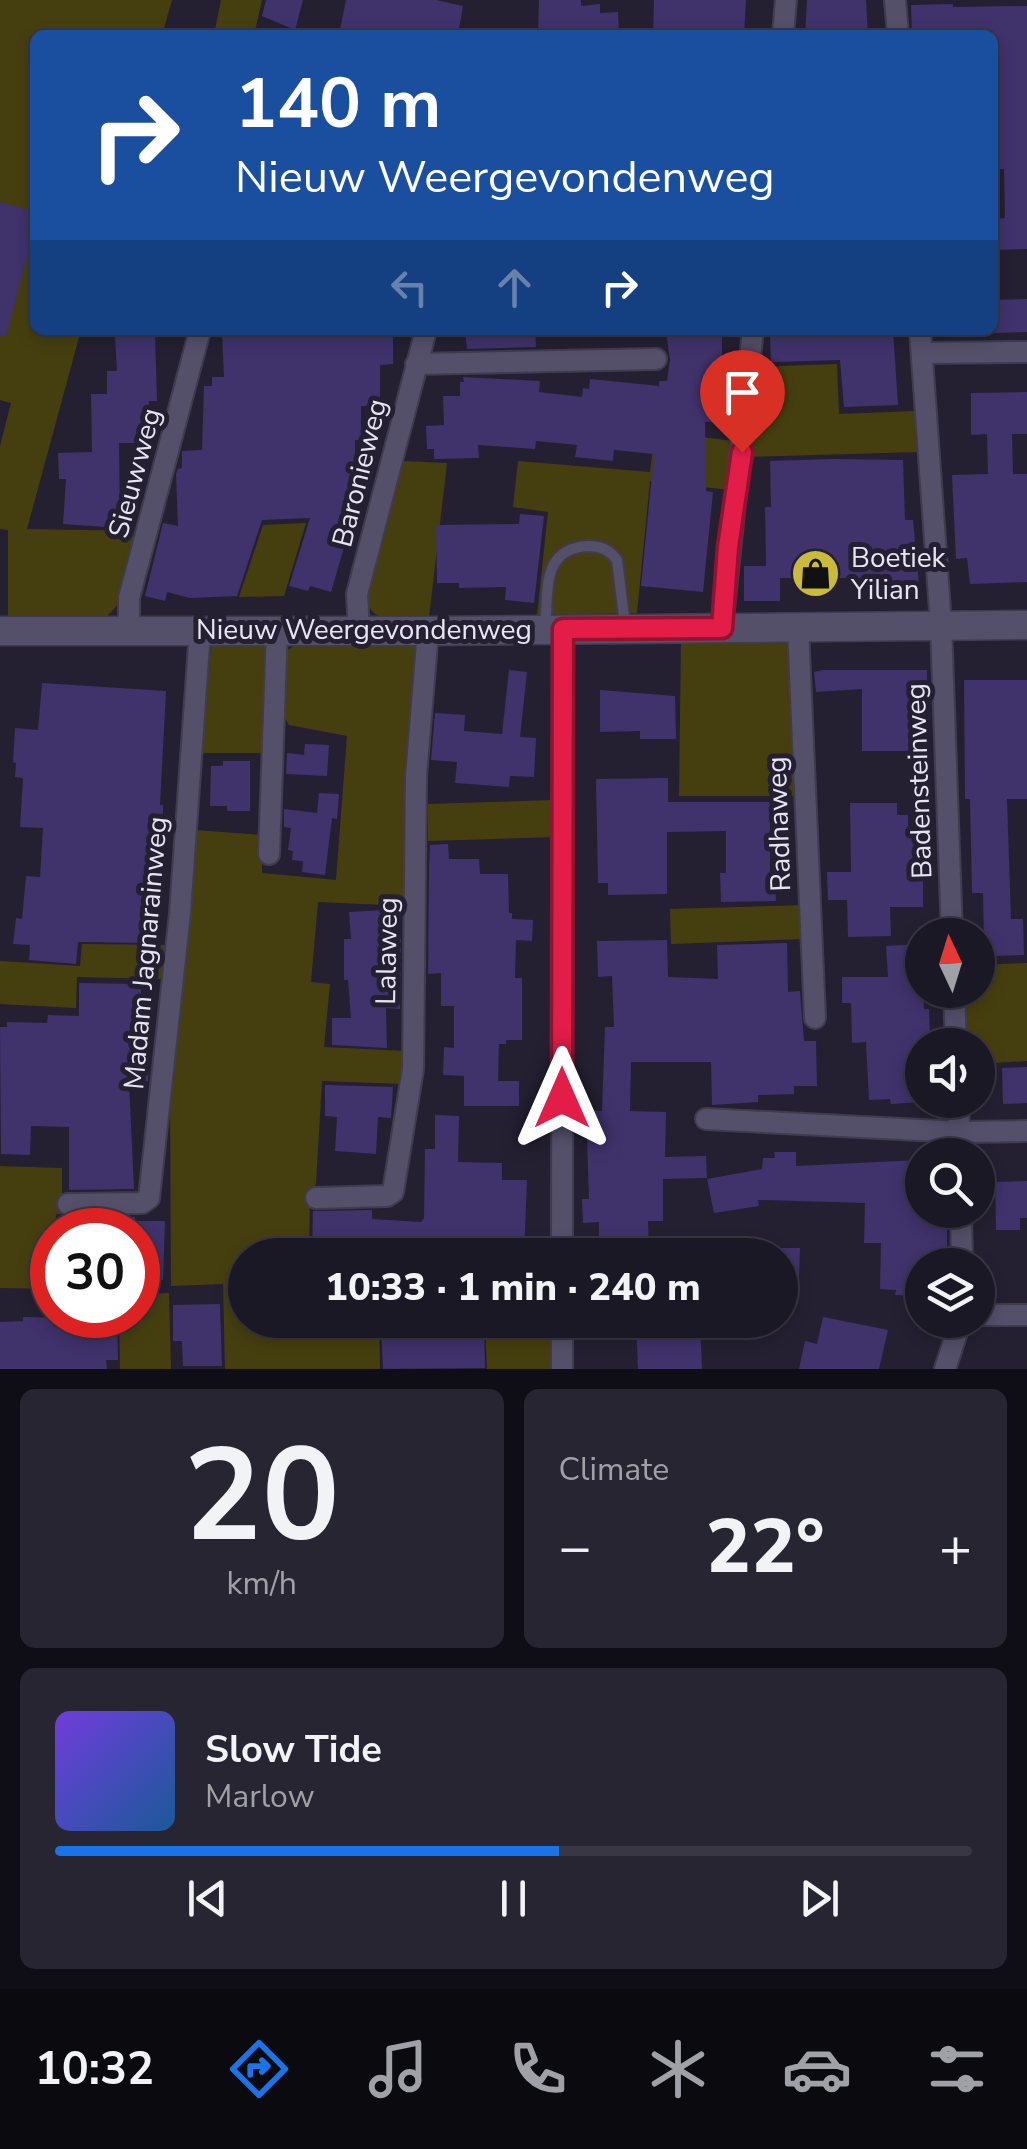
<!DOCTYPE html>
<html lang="en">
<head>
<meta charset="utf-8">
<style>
  body { margin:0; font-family:"Nunito Sans",sans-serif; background:#282532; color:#f1f3f6; height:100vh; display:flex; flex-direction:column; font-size:38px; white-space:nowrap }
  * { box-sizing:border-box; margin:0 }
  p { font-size:32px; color:#a0a0a7 }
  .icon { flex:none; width:55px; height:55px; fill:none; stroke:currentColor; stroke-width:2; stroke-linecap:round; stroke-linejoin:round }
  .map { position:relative; height:1369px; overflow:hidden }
  .panel { display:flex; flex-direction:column; gap:20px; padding:20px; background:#0f0d15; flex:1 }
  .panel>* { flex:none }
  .top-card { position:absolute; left:30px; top:30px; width:968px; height:305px; border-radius:15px; box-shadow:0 5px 15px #0003,0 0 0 2px #393743; background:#1a4fa0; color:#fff; overflow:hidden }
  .needle { width:65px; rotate:356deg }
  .tools { position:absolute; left:905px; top:918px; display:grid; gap:20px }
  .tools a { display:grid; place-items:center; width:90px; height:90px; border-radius:50%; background:#1b1826; box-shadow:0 5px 15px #0003,0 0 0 2px #393743; font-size:50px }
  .speed { position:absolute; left:30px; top:1208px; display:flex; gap:20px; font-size:50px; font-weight:700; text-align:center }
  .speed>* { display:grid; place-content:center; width:130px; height:130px; border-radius:50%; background:#1b1826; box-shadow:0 5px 15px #0003,0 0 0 2px #393743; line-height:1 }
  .speed .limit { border:15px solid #d22; background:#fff; color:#111 }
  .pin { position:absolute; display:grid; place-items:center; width:85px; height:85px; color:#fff; margin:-102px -42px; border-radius:50% 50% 50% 0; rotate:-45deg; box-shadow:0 0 10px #0007 }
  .pin .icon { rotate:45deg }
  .me { position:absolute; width:110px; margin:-55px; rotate:0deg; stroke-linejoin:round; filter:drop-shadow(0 0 8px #0008) }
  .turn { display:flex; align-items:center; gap:35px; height:210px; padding:0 40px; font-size:45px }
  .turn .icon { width:130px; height:130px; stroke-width:2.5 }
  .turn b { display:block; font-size:70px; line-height:85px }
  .lanes { display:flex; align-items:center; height:95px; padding:0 40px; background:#0003; justify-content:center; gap:50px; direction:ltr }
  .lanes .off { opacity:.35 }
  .big { font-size:75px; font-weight:800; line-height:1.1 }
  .panel .card { flex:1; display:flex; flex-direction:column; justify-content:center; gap:15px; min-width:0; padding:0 35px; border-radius:15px; background:#282532 }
  .panel .dial { align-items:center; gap:0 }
  .dial b { font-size:130px; line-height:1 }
  .song { display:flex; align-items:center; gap:30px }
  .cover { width:120px; height:120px; border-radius:15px; background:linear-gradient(135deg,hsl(260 70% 55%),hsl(210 70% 35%)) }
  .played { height:10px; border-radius:5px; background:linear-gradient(90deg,#1a73e8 55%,#393743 55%) }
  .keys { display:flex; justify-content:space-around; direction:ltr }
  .heat { display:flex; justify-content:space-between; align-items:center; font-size:55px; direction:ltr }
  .panel .tiles { flex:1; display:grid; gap:20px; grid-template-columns:1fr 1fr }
  .card:last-child { grid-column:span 2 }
  .trip { position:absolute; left:228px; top:1238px; width:570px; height:100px; border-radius:50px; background:#1b1826; box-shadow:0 5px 15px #0003,0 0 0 2px #393743; font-weight:800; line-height:100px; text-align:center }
  .tabs { display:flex; height:160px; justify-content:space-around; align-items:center; background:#0b0a0f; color:#a0a0a7 }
  .tabs .icon { width:70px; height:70px }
  .tabs .current { color:#1a73e8 }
  .tabs b { font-size:45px; color:#f1f3f6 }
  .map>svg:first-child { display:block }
</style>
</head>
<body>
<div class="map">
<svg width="1027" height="1369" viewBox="0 0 1027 1369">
  <rect width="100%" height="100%" fill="#242032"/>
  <path fill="#453f10" d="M0,0H172L162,35H35V330H81L27,529L141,531C133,559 129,602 104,618L8,617V530L0,529V446L11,403L0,400Z
    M221,0H262L254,35H214Z
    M837,364L839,414L916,411L919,452L747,457L756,367Z
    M655,432L735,441L730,490L650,481L637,613L537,615L548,512L513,507L518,461L650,472Z
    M401,461L447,463L429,618C405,618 371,628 366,597Z
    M306,523L284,596L239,597L263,525Z
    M787,640L795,683L800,796H679L681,642Z
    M315,643L423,646L408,906L318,902L311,982L330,984L324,1047L406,1051L404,1084L322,1081L316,1184L310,1192L309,1255H245V1320H379L380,1369H225L223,1284L171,1286L170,1081L194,830L263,835L262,873L336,880L347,736L289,725L282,713L284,653L294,646Z
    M211,645H271L265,753H202Z
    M553,800L554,837L428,841V804Z
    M804,905L805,939L671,944L670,909Z
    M82,944L169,945L165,979L77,977L76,1008L0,1004V961L80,966Z
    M1027,963V1061L978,1064V1045H966L964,990H978V965Z
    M0,1166L62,1168V1214H56L55,1230H52V1289L0,1288Z
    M169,1293L171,1369H120L119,1315H138V1294Z
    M485,1320H552L551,1369H487Z"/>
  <path fill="#40326b" d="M266,0H303L295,30L262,16Z
    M346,0H436L463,6L458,35H339Z
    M539,0H581V6L600,4V13L618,12L619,35H538Z
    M654,0H746L744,35H653Z
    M807,0H866L868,35H805Z
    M953,4V7L1027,6V249L992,250V219L1005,218L1004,169H992V35H912L911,5Z
    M0,202L32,211L26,232L33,233L6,336L0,335Z
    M1027,299V332L992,333V300Z
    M338,330V334H393V364L380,365V406H361V440H355V489L358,510H355L331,592L310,586L308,591L289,586L310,518L262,520L237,596L190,598L167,592L165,601L145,596L163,523L178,526L176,474L178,469L182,468V451L202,450L204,386H212V377H224L222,332Z
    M465,330H535L536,347L467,349Z
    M839,330H893L898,405L844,407L840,360L771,362L770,335Z
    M666,332H722V364H715L717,422H705L706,491L713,492L703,592L641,586L654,454L614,450L613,461L575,457L577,445L536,441L535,449L478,445L479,458L434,459V449H427L426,426L444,425L443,396H460V382H464L463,377L540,381L539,392L582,397L583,388L589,389L590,379L659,386V381H667L670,360Z
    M155,334L157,401H149L150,434L140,435V443H119L120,528L63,524L66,479H59L58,453L92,452L91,394H107V371H117L115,336Z
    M1027,392V434H1012L1013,474H1027V582L970,584L967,558L956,559L952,475L988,474L987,434L971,435V393Z
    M832,459L903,460L905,520H913L920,595L861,600L860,578H780V601H744V566H766L765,507H771L770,461Z
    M520,514L544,516L534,603L505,600L506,587L459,588V583H437L436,525L519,524Z
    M509,670L527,672L520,737L536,738L534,777L510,776L509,787L455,783L457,762L431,760L435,713L465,715L464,731L502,734Z
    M823,670H927V751H862V689L816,692L814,672Z
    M964,680H1027V799H1007L1011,919H1023L1024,955L992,956V941L984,942L983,893H972L970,799H965Z
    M42,683L166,691L160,805H163V841H156L153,909H146V943L78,942L76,964L29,960L30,945L13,944L16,918L22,919L26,876L40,877L43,828L20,827L23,778L15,777L16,763L13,762L15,728L38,730Z
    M600,690L675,696L676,739H640V731L600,732Z
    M305,744L329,745L327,776L286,774L287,753L304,755Z
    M223,761H250V811H227V806H210L211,766H223Z
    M668,778V802H770V872H775L776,901L721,902L720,873H726V831L667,832V894L608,895V883H598L596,779Z
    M319,793L339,794L337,819L332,818L325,875L302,872L303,861L292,860L293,851L288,850L291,828L284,827V809L317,813Z
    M850,803H897V815H908V832L929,831V856H923V907H890L891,936L848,937L847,900H828L827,872H851Z
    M448,844L449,859H479L480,874H508L509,913H512V919L533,920L532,941L516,940L515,978H522V1040H506V1044H499L498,1081H519V1106H464V1076L443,1075L444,1047L454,1048V1006H441V973L428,974L429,866L430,845Z
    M385,910L387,938H401L400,1009L386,1008L387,1048L332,1045V1018H351L348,980H344V939H351L349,912Z
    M667,940L668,977L718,979L717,945L787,943L788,992L800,991L804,1041H816L817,1086H794V1094L758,1095V1102L712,1105L711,1062H631L630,1111L666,1112L665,1157L706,1156L707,1178L663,1179V1221H648L649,1255H599V1222L583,1223L582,1199H589L586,1110L602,1111L605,1027H614L612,976L598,977L597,941Z
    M920,944L924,1009H929L930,1041H922V1102L891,1104L890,1099L869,1100L866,1042L852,1043L851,1003H842V977H888L886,946Z
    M79,983L141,984V1014H133L134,1058H149V1069L148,1081L129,1082L134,1189L69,1190V1127L31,1126L30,1155L1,1154L0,1027H7V1022L47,1023L48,1015L79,1016Z
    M1027,1067V1103L1003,1104L1002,1068Z
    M325,1085L393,1087L391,1118L378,1117L376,1154L335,1151L337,1117L325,1116Z
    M435,1115L459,1116L458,1162L502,1163V1180H527L524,1254L312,1255L313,1211L372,1210V1219L421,1222L424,1218L425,1149H435Z
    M774,1152H796V1166L919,1160V1167H922V1214H947V1265H922V1296L895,1295L896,1290L880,1289L881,1243H864L865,1203L758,1200L759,1206L714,1213L707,1179L762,1169L763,1158H775Z
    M1027,1181V1218H1020V1230H996L995,1182Z
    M135,1217V1230H70L69,1218Z
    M138,1221H165L163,1280H138Z
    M780,1248H800L799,1277H780Z
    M220,1304L222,1366H183L182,1341H173V1305Z
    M78,1315H117L118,1360H106L107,1369H0V1322L23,1321V1317L78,1318Z
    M823,1317L888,1330L879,1369H799L805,1341L817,1344Z
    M381,1320H484L485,1368L383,1369Z
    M636,1320H700L702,1369H638Z"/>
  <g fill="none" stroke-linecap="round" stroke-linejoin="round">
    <defs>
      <path id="service" d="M545,629C549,591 540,548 589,546C601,546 610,550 617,560L625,625"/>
      <path id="minor" d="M895,0L898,35
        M783,35L786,0
        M920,330L941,625L952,935
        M922,353L1027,352
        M416,364L656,359
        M722,628L753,330
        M798,628L815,1018
        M129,630V598L200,330
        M359,631L357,594L426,330
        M269,854L277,630
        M954,990L956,1045
        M958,1100L960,1155
        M706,1119L959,1132L1027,1131
        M316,1198L387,1196L393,1192L413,1069L416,776L428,631
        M68,1204L142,1203L149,1198L180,913L200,631
        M961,1210L962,1265
        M562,1255L563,629
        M978,1315H1027
        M562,1369V1320
        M945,1369L961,1320"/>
      <path id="tertiary" d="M0,631H428L1027,625"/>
    </defs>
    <use href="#service" stroke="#3f3c4d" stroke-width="14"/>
    <use href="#minor" stroke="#3f3c4d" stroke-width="24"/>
    <use href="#tertiary" stroke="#3f3c4d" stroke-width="31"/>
    <use href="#service" stroke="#54506a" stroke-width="10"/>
    <use href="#minor" stroke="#54506a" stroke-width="20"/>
    <use href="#tertiary" stroke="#54506a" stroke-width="28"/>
  </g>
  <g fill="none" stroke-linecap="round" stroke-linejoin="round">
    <defs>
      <path id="route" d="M562,1098L563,629L722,628L728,547L742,452"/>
    </defs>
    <use href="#route" stroke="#92132f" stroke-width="25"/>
    <use href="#route" stroke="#e11d48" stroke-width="18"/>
  </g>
  <defs>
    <symbol id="shop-disc" viewBox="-11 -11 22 22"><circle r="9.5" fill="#c9ba3a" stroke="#242032"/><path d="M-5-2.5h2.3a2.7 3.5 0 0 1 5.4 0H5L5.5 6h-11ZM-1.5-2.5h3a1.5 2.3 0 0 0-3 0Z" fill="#111"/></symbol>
  </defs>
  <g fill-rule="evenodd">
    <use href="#shop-disc" x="788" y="546" width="55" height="55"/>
  </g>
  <g text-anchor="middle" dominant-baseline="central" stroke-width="10" stroke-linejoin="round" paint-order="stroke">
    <g font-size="28" fill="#e7e5f1" stroke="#242032">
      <text transform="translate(135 473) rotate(-75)">Sieuwweg</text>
      <text transform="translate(360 473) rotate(-76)">Baronieweg</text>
      <text x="364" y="630">Nieuw Weergevondenweg</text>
      <text transform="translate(919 781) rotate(-92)">Badensteinweg</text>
      <text transform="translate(779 824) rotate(-92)">Radhaweg</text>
      <text transform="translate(387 951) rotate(-89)">Lalaweg</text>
      <text transform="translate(146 953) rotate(-85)">Madam Jagnarainweg</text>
    </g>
    <g font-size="28" fill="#e7e5f1" stroke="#242032" text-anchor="start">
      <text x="851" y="558">Boetiek<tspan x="851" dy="32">Yilian</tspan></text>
    </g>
  </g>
</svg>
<div class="tools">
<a><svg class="needle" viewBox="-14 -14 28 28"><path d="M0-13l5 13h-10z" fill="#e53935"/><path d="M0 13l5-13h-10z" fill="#a0a0a7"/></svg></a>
<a><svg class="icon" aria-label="sound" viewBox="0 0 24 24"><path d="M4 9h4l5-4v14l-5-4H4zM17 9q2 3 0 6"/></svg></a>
<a><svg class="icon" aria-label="search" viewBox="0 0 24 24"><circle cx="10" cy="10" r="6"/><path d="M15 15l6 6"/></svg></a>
<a><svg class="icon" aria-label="layers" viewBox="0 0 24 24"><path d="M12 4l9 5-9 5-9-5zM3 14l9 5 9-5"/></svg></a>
</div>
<div class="speed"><div class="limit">30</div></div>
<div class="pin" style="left:742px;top:452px;background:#d93025"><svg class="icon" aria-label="arrive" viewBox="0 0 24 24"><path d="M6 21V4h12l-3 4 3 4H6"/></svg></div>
<svg class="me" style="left:562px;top:1098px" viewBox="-20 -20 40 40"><path d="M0-17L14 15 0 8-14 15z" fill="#e11d48" stroke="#fff" stroke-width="4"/></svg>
<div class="trip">10:33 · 1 min · 240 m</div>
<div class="top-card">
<div class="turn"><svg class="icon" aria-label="right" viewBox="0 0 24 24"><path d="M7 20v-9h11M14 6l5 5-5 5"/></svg><div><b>140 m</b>Nieuw Weergevondenweg</div></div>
<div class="lanes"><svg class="icon off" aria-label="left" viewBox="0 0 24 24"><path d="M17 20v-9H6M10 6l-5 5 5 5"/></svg><svg class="icon off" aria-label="ahead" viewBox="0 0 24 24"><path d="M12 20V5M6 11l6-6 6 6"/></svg><svg class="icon" aria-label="right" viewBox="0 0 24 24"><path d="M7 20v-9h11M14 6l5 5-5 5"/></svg></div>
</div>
</div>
<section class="panel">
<div class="tiles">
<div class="card dial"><b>20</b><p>km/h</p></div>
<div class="card"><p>Climate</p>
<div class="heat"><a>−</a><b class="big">22°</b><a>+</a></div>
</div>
<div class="card">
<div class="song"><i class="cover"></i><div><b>Slow Tide</b><p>Marlow</p></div></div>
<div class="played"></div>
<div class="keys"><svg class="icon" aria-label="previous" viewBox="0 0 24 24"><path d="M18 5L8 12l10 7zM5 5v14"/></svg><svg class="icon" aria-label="pause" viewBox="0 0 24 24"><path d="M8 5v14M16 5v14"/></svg><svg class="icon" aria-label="next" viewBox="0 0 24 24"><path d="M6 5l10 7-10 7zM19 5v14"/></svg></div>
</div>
</div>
</section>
<nav class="tabs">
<b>10:32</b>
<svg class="icon current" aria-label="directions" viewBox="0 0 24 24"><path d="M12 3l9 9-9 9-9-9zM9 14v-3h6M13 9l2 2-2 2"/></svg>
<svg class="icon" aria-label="music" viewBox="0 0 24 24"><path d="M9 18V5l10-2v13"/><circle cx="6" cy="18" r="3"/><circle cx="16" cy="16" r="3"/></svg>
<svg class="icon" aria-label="phone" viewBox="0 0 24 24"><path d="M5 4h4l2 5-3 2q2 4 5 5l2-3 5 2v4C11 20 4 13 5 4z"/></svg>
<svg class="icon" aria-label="climate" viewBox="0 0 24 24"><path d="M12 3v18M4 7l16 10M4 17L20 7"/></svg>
<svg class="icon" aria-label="car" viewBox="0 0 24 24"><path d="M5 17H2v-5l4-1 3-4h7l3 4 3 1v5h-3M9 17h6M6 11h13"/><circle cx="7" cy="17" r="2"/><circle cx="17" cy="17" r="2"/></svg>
<svg class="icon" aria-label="filters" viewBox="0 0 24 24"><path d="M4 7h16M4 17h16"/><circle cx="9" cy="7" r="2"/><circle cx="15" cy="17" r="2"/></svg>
</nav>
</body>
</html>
